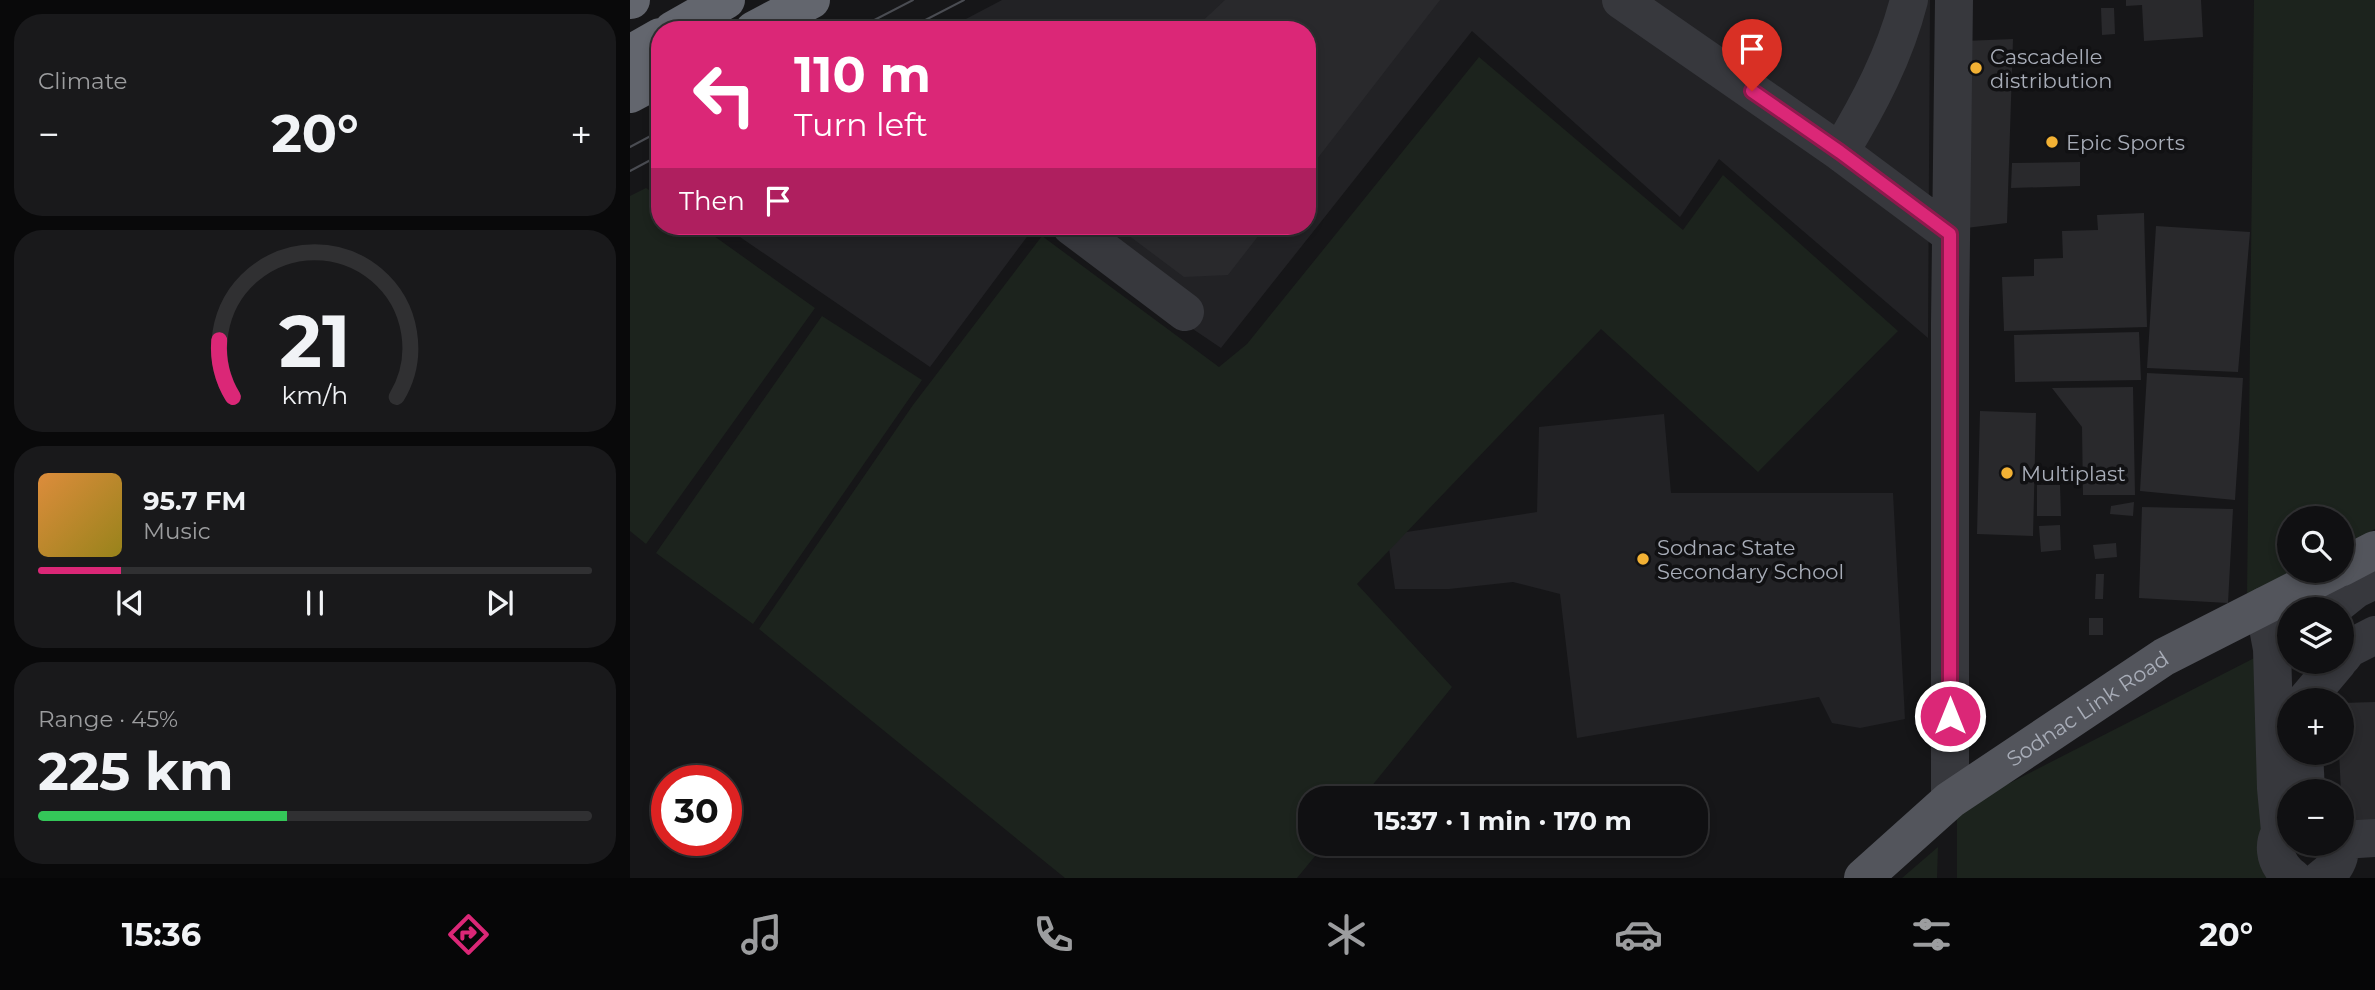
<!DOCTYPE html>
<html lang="en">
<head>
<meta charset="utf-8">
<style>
  body { margin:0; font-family:Montserrat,sans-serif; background:#19191b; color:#f1f3f6; height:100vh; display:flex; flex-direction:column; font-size:26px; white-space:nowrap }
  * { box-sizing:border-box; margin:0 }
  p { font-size:23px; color:#9c9d9f }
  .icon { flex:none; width:38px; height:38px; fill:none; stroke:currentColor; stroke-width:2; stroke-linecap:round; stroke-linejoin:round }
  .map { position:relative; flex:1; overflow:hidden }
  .details { display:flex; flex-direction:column; gap:14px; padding:14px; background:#09090a; width:630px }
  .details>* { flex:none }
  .guide { position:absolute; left:21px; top:21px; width:665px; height:214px; border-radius:28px; box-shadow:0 4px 10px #0003,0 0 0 2px #303032; background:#db2777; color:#fff; overflow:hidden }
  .fabs { position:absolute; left:1647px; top:506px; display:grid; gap:14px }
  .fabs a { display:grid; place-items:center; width:77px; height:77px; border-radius:50%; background:#101012; box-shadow:0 4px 10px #0003,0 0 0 2px #303032; font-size:35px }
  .speed { position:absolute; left:21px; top:765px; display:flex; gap:14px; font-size:35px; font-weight:700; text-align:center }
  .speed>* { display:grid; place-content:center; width:91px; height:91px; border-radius:50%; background:#101012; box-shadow:0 4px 10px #0003,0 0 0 2px #303032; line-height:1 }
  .speed .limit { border:10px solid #d22; background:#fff; color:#111 }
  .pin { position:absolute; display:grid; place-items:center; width:60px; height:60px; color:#fff; margin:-72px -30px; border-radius:50% 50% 50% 0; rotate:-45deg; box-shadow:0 0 7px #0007 }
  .pin .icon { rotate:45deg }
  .me { position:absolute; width:77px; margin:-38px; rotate:0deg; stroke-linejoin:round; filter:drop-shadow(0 0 5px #0008) }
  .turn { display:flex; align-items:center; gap:24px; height:147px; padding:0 28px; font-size:32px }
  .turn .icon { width:91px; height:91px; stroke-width:2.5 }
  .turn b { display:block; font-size:49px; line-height:60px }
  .then { display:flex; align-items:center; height:66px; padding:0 28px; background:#0003; gap:14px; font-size:26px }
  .big { font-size:52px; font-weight:700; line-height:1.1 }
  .details .tile { flex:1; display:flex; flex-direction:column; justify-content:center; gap:10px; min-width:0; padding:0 24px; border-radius:28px; background:#19191b }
  .details .dial { align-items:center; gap:0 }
  .dial svg { height:182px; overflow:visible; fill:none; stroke:#303032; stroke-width:7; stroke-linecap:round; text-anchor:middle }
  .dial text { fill:#f1f3f6; stroke:none }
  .song { display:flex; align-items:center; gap:21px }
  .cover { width:84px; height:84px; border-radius:10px; background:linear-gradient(135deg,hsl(30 70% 55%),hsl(50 70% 35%)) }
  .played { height:7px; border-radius:4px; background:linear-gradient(90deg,#db2777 15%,#303032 15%) }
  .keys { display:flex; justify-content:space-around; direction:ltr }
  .heat { display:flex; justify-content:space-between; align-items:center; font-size:38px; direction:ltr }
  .charge { height:10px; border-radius:5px; background:linear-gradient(90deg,#34c759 45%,#303032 0) }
  .trip { position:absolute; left:668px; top:786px; width:410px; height:70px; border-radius:28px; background:#101012; box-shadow:0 4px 10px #0003,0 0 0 2px #303032; font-weight:700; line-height:70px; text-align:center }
  .tab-bar { display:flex; height:112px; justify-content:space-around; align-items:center; background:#060607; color:#9c9d9f }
  .tab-bar .icon { width:49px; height:49px }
  .tab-bar .selected { color:#db2777 }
  .tab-bar b { font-size:32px; color:#f1f3f6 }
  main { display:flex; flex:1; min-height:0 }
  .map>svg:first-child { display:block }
</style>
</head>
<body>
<main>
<section class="details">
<div class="tile"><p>Climate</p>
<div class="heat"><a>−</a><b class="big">20°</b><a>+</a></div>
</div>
<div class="tile dial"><svg viewBox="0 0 100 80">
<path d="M14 69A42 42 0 1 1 86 69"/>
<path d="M14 69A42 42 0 0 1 8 44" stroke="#db2777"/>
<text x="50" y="56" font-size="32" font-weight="700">21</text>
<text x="50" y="72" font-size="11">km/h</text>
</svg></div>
<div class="tile">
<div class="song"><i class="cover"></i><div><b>95.7 FM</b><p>Music</p></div></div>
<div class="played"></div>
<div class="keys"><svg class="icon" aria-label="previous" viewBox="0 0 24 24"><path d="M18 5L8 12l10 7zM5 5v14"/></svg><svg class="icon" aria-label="pause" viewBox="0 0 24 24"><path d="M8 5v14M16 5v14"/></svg><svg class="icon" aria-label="next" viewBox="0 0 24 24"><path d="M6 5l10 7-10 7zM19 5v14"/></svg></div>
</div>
<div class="tile"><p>Range · 45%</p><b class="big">225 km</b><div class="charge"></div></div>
</section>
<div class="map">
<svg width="1745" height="878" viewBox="0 0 1745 878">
  <rect width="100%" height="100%" fill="#161618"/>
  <path fill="#222225" d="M372,0H1300L1298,338L1089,159L1050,217L842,31L591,348L410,226H677V30H315Z
    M94,226H405L300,367Z
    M1034,414L1041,493H1263L1275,719L1230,728L1202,723L1189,697L947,738L930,594L883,582L819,589H765L757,535L907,512L909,427Z"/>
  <path fill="#1c231d" d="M1624,0H1745V529L1712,547V518H1659V570L1666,571L1617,596Z
    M849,57L1053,230L1093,175L1268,331L1128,472L971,329L727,584L822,687L732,798H681V844H695L667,878H435L129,629L283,405L412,236L589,367L617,344Z
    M16,188L30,197V226H70L185,308L16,544L0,531V196Z
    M192,316L292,380L123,624L26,553Z
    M1642,649L1643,878H1327V810Z
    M1308,847L1307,878H1272Z"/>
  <path fill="#29292c" d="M595,0H810L677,172V30H563Z
    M1496,0H1571L1573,37L1514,41L1512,5L1496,6Z
    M1471,8H1484L1485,34L1472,35Z
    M1383,39L1377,223L1336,228L1334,41Z
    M1450,162V186L1381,188L1382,163Z
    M1514,213L1517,327L1374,331L1372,277L1404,276V259L1433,258L1432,231L1468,230L1467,215Z
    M486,226H636L598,275L554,277Z
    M1526,226L1620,232L1608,372L1517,368Z
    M1509,332L1511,380L1385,382L1384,335Z
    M1517,373L1613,378L1605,500L1510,491Z
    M1503,387L1505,495H1453L1452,427L1422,388Z
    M1350,411L1406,413L1403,536L1347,534Z
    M1407,485H1430L1431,516H1407Z
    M1504,502L1503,516L1480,514L1481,506Z
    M1512,507L1603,509L1598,603L1509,598Z
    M1430,525L1431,550L1411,552L1409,526Z
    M1486,543L1487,557L1465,559L1463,545Z
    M1466,574H1474L1473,599H1465Z
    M1459,618H1473V635H1459Z
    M1745,702V831L1713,832L1709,752H1712V703Z"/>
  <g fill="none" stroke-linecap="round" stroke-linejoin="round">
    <path stroke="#37383d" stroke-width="38" d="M991,0L1210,152L1320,234
      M1210,152C1239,104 1265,55 1279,0
      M441,226L555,312
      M1634,606L1642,649L1646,788L1650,831
      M1701,609L1726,589L1745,580
      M1712,657L1718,649L1745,635
      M1676,700L1708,662
      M1674,752L1676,791
      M1320,800V322L1324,0
      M1659,822C1639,840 1643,863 1663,878
      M1712,840L1745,838
      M1692,878C1704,870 1712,859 1709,844"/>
    <g stroke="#53555c" stroke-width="38">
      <path d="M1712,567L1745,550"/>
      <path id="s1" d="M1233,878L1320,800L1534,657L1705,570"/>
    </g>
    <path stroke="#63666e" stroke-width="38" d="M0,0H1
      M43,30L96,0
      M124,30L181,0
      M0,54L30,37
      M0,94L30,78"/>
    <path stroke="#4a4c52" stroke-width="2" d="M225,30L283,0
      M276,30L334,0
      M0,147L30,131
      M0,171L30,155"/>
  </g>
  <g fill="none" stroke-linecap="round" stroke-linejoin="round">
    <defs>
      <path id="route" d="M1122,91L1210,152L1320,234V716"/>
    </defs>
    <use href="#route" stroke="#8e194d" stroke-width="18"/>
    <use href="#route" stroke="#db2777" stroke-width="12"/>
  </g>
  <g fill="#f2b134" stroke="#111113" stroke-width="2.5">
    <circle cx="1346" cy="68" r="7"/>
    <circle cx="1422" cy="142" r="7"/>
    <circle cx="1377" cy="473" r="7"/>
    <circle cx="1013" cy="559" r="7"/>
  </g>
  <g text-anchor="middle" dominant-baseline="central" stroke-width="7" stroke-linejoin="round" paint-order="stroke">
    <g font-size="21" fill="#a8adb8" stroke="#111113" text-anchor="start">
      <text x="1360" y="56">Cascadelle<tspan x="1360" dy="24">distribution</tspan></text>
      <text x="1436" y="142">Epic Sports</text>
      <text x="1391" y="473">Multiplast</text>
      <text x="1027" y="547">Sodnac State<tspan x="1027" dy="24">Secondary School</tspan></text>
    </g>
    <g font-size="21" fill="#a8adb8" stroke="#111113">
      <text stroke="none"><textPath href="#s1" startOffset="282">Sodnac Link Road</textPath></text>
    </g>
  </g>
</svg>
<div class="fabs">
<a><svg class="icon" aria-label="search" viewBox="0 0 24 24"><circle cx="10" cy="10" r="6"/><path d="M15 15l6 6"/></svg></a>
<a><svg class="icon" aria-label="layers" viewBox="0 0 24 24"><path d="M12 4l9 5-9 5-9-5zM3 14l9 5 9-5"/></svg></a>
<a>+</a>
<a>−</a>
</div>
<div class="speed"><div class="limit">30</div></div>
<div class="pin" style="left:1122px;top:91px;background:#d93025"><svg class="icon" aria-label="arrive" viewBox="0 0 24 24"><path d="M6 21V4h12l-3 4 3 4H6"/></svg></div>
<svg class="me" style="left:1320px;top:716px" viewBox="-20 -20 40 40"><circle r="17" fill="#db2777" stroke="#fff" stroke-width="3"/><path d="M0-11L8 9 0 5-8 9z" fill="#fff"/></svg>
<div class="trip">15:37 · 1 min · 170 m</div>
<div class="guide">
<div class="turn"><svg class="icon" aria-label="left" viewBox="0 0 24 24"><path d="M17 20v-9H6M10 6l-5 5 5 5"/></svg><div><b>110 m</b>Turn left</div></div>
<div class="then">Then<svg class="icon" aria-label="arrive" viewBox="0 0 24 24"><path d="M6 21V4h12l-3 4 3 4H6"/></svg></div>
</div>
</div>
</main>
<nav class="tab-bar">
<b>15:36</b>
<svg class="icon selected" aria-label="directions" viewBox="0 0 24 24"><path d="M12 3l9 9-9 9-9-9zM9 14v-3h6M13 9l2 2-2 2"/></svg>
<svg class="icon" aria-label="music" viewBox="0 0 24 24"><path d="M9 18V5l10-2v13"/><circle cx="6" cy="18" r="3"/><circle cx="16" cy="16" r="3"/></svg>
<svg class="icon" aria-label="phone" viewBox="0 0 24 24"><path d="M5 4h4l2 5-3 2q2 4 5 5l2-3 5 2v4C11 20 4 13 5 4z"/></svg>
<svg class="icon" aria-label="climate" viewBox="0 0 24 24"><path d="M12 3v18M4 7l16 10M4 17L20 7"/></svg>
<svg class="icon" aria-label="car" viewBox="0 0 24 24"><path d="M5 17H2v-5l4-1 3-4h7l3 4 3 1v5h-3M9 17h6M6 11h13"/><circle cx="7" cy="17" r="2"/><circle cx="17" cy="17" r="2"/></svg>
<svg class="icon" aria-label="filters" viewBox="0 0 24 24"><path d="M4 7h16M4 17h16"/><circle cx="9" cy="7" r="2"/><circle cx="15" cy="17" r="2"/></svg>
<b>20°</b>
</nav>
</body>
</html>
